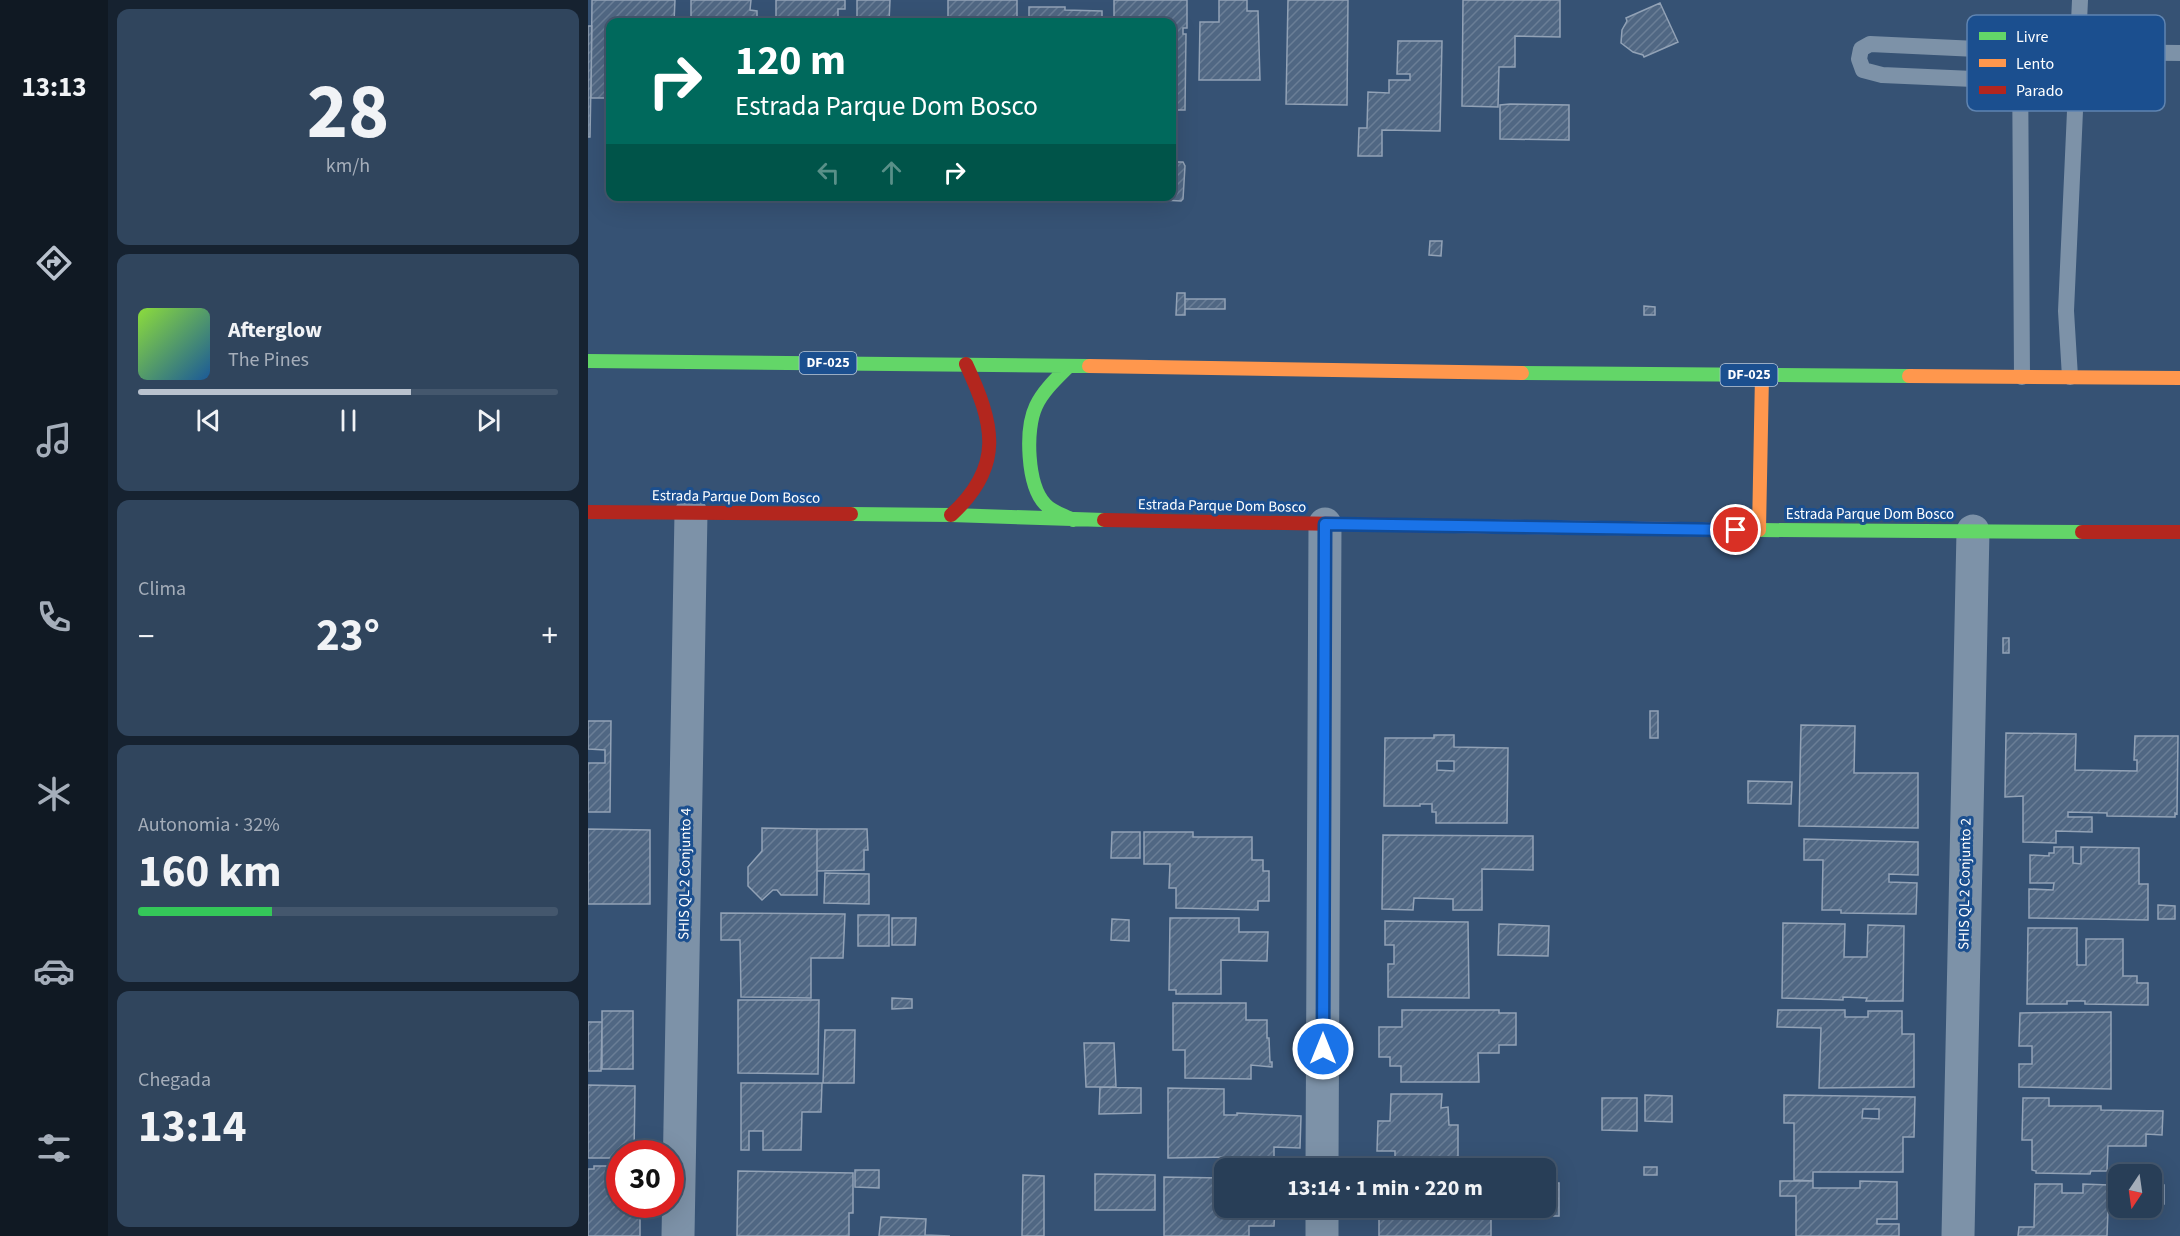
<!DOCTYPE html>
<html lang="pt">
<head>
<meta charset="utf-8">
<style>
  body { margin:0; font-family:"Source Sans 3",sans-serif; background:#30455d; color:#f1f3f6; height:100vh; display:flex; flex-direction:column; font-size:22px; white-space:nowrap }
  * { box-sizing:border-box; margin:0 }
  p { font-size:20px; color:#a5aeba }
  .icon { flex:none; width:33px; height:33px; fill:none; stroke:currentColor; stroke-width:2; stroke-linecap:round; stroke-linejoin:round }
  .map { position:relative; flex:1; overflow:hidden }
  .details { display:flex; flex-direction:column; gap:9px; padding:9px; background:#162230; width:480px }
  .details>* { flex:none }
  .guide { position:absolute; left:18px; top:18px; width:570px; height:183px; border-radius:12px; box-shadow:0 6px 24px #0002,0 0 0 2px #44576d; background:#00695c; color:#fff; overflow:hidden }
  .needle { width:39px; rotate:193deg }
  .buttons { position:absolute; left:1520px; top:1164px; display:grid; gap:12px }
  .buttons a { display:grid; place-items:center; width:54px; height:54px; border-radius:12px; background:#283e57; box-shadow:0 6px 24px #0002,0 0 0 2px #44576d; font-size:30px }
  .speed { position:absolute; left:18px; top:1140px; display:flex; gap:12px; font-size:30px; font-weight:700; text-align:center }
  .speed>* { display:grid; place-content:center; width:78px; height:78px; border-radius:50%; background:#283e57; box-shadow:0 6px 24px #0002,0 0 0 2px #44576d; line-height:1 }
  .speed .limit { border:9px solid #d22; background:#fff; color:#111 }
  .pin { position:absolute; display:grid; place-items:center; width:51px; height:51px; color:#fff; margin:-26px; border:3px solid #fff; border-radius:50%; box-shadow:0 2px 6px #0007 }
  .me { position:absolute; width:66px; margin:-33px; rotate:0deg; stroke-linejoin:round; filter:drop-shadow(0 0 4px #0008) }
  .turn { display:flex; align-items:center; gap:21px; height:126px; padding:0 30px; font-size:27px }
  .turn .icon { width:78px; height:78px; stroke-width:2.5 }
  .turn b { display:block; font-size:42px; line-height:51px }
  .lanes { display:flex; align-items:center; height:57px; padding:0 30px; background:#0003; justify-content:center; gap:30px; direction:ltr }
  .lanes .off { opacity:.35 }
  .big { font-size:45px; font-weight:700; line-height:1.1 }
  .details .card { flex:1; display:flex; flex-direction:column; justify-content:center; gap:9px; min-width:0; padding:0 21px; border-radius:12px; background:#30455d }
  .details .dial { align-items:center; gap:0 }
  .dial b { font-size:78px; line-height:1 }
  .song { display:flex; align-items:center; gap:18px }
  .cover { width:72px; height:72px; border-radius:9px; background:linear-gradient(135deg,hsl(90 70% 55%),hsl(210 70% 35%)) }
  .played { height:6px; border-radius:3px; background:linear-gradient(90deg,#b9c2ce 65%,#44576d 65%) }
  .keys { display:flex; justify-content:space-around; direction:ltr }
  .heat { display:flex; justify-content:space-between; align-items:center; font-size:33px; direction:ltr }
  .charge { height:9px; border-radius:4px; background:linear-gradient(90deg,#34c759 32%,#44576d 0) }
  .trip { position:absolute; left:626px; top:1158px; width:342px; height:60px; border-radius:12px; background:#283e57; box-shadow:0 6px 24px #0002,0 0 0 2px #44576d; font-weight:700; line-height:60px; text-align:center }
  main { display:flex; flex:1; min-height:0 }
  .menu { display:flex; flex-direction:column; width:108px; justify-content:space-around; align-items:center; background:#101923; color:#a5aeba }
  .menu .icon { width:42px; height:42px }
  .menu .active { color:#b9c2ce }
  .menu b { font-size:27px; color:#f1f3f6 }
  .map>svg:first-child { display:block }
</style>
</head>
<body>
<main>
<nav class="menu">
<b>13:13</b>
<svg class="icon active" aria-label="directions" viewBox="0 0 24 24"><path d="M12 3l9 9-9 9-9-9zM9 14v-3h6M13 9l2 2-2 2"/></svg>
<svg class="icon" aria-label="music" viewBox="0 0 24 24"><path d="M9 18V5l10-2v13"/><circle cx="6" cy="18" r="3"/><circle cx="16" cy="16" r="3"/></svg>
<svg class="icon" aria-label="phone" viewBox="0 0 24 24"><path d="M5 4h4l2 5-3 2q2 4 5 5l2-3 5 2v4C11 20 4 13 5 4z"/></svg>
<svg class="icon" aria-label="climate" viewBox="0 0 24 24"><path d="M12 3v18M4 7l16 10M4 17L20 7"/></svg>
<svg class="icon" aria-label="car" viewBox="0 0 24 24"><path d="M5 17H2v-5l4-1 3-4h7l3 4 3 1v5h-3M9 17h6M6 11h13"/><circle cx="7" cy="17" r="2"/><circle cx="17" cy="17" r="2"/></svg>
<svg class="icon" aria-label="filters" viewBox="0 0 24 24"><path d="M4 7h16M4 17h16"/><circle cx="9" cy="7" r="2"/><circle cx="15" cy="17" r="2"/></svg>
</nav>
<section class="details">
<div class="card dial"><b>28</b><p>km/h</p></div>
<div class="card">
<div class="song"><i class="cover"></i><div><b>Afterglow</b><p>The Pines</p></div></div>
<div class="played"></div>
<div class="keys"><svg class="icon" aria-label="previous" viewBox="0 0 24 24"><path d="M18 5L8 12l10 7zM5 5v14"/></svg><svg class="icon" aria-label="pause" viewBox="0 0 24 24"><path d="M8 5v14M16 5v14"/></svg><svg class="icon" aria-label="next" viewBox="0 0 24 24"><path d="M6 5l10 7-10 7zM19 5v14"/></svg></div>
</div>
<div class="card"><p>Clima</p>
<div class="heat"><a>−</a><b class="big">23°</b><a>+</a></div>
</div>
<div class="card"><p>Autonomia · 32%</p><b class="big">160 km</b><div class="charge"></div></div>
<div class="card"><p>Chegada</p><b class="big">13:14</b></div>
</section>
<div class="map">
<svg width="1592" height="1236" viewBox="0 0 1592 1236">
  <defs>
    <pattern id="building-hatch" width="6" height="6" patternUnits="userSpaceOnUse" patternTransform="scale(1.5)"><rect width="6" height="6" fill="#506783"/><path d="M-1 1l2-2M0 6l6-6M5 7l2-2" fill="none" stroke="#6a7e96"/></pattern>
  </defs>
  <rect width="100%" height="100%" fill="#365274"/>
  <path fill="url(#building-hatch)" stroke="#92a2b6" stroke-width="1.5" fill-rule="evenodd" d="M4,0H87L86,22H22V98H3Z
    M103,0H163L162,10L169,11V22H103Z
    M188,0H257V9H250V22H188Z
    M269,0H302L301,22H269Z
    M360,0H429V22H360Z
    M526,0H599V28H595V34H598L597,110H584V22H526Z
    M631,0H659V11H670L672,80H611L612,22H631Z
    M700,0H760L759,105L698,104Z
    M875,0H972V37L927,36V67H911L910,107L874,106Z
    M1072,3L1090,42L1056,57L1055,55L1045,52L1033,43L1034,30L1039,21L1038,18Z
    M441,7H477V10L514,11V22H441Z
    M0,26H4L2,137H0Z
    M810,41H854L852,131L794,130V156H770L771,128H779L780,92L801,93V80H822V74H809Z
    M922,104L981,105V140L912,139V105Z
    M584,162H595L597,166L595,199L593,201L574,200L572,198L584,196Z
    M842,241H854L853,256L841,255Z
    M589,293H597V315H588Z
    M597,299H637V309H597Z
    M1056,306L1067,307V315H1056Z
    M1415,638H1421V653H1415Z
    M1062,711H1070V738H1062Z
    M0,721H23L22,812H0V763H17V750L0,749Z
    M1213,725L1267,726L1266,773H1330V828L1211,826Z
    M1418,733L1488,734L1487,770L1549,771V760H1546L1547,736H1590L1589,814L1587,813V817L1519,816V813L1480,812V817H1504V832L1468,831V843L1435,842V796L1417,797Z
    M846,735H866V747L920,748L919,823H848V812H844V804H832V806H796L797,738H846ZM849,761H866V771L849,770Z
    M1160,781L1204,782L1203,804L1160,803Z
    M174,828L229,829V895H193L189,890H185L174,900L160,886V867L174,851Z
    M0,829L62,830V904H0Z
    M229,829H279L280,850H276V870L229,871Z
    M524,832H552V858H523Z
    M556,832H605V837H664V860H675V871H681V901H670V910L588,908V888H581L582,864H556Z
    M795,835L945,836V870L894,869V910H865V899L826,898L825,910L794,909Z
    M1216,839L1330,842V875L1301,874V882L1329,883L1328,914L1253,913V910H1234L1235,860H1216Z
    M1466,847H1485V863L1493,864V847L1551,848V884H1560V920L1441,918V889L1465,890L1466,883H1442V855L1461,856V853H1466Z
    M237,873L281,874V904L236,903Z
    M1570,905L1587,906V919H1570Z
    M133,913L257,914L255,958H223V998L153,997L152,940H133Z
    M270,915H301V946H270Z
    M304,918H328L327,945H304Z
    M582,918H651V932H680L679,961L633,960V994H588V990H581Z
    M524,919L541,920V941L523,940Z
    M797,921L880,922L881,998L800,997V964H806V945H797Z
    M1195,923L1257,924L1256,957H1279L1280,925L1316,926L1315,1001H1278L1279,998L1255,997V1000L1194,998Z
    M911,924L961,926L960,956L910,955Z
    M1440,928H1489V965H1498V939H1535V976H1549V983H1560V1005L1497,1004V1001H1479V1004H1439Z
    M304,998L324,999V1008L304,1009Z
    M150,1000H231L230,1074L150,1073Z
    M585,1003H658V1020H679V1038H681L682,1062H684V1067L663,1065V1079L597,1078V1050H585Z
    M814,1010H911V1013H928V1045H911V1053H890L891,1082H813V1066H802V1057H791V1027H814Z
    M1190,1010H1257V1017H1280V1011H1314V1034H1326V1087L1231,1088L1233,1028L1189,1027Z
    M14,1011H45V1069H14Z
    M1523,1012V1089L1431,1087V1064H1444V1046H1431L1432,1013Z
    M0,1022H14L13,1071H0Z
    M237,1030H267L266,1083H235Z
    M496,1043H526L528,1087H498Z
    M153,1083H234L233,1112H214L213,1150H175V1131H161V1150H153Z
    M0,1085L47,1086L46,1154H32V1158H0Z
    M512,1087L553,1088V1113L511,1114Z
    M580,1088L636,1089V1115H649V1113L713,1116L712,1148L686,1147V1160H683V1168H641V1157L580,1158Z
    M803,1094H854L853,1108L860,1107L861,1125H870V1168L807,1167V1151H789L790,1121H802Z
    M1057,1095L1084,1096V1122L1057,1121Z
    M1196,1095L1327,1097L1326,1137H1315V1172H1225V1181L1206,1180V1123H1196ZM1275,1109H1291V1119L1274,1118Z
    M1014,1098H1049V1131L1014,1130Z
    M1435,1098H1461V1106H1513V1110L1575,1111L1574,1135L1558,1134V1146H1520L1519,1171H1503L1502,1174L1448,1173V1171L1444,1170V1140H1434Z
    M6,1166H32V1204H62V1213L52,1212V1236H0V1169H6Z
    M1056,1167H1069V1175H1056Z
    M267,1170H291V1188L267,1187Z
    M150,1171L265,1173V1213H261V1236H149Z
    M507,1174L567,1175V1210H507Z
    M435,1175L456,1176V1236H434Z
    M635,1176L636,1208H687L686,1226H661V1236H576V1177L635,1178Z
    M1192,1181H1225V1188H1272V1181L1309,1182V1219H1289V1224H1311V1236H1208V1196H1192Z
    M957,1183H971V1216H931V1208H957Z
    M1447,1184H1474V1193H1495V1184L1521,1185L1519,1236H1430L1431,1227H1446Z
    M1563,1185H1576V1204H1563Z
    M791,1208H894V1218H903V1236H791Z
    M293,1217L338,1219L337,1235L362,1236H291Z"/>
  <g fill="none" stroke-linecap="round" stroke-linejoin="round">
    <path stroke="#7d92a8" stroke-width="16" d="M1432,51L1434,377
      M1431,81L1294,75L1275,70L1271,59L1273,49L1282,44L1432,51L1592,53
      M1482,377L1478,311L1492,0"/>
    <path stroke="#7d92a8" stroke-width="33" d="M734,1168L737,524
      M90,1236L103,513
      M734,1236V1208
      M1370,1236L1385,531"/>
    <path stroke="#63d668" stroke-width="14" d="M0,361L501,366
      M480,367C468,379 455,391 448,406C437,429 439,485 457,504C464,512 476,515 485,520
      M934,373L1321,376
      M263,514L363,515L516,520
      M1171,530L1494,532"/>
    <path stroke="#ff974d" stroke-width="14" d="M501,366L934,373
      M1321,376L1592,378
      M866,526L1171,530
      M1171,530L1174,375"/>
    <path stroke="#b3261e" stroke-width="14" d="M0,512L263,514
      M363,515C417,466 406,424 378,364
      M516,520L866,526
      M1494,532H1592"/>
  </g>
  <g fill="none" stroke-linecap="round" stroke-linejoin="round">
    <defs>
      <path id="route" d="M735,1049L737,524L1148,530"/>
    </defs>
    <use href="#route" stroke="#114b97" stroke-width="15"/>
    <use href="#route" stroke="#1a73e8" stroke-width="10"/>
  </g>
  <g text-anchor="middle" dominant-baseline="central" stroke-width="6" stroke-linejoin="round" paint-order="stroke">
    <g fill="#1b4f8f" stroke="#bbcadd" stroke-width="1.5">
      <rect x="211.5" y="352" width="57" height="22" rx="4.5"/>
      <rect x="1132.5" y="364" width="57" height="22" rx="4.5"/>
    </g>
    <g font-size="14" font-weight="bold" fill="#fff">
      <text x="240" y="363">DF-025</text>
      <text x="1161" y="375">DF-025</text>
    </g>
    <g font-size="15" fill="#fff" stroke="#1b4f8f">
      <text transform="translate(148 497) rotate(1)">Estrada Parque Dom Bosco</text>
      <text transform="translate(634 506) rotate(1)">Estrada Parque Dom Bosco</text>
      <text x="1282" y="514">Estrada Parque Dom Bosco</text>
      <text transform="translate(97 874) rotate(-89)">SHIS QL 2 Conjunto 4</text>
      <text transform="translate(1377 884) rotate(-89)">SHIS QL 2 Conjunto 2</text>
    </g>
  </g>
  <rect x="1379" y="15" width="198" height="96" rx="9" fill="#1b4f8f" stroke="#5f84b1" stroke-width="1.5"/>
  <rect x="1391" y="32" width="27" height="8" fill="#63d668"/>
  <rect x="1391" y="59" width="27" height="8" fill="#ff974d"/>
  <rect x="1391" y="86" width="27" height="8" fill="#b3261e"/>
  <g font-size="16" fill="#fff">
    <text x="1428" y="42">Livre</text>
    <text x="1428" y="69">Lento</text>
    <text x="1428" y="96">Parado</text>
  </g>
</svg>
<div class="buttons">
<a><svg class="needle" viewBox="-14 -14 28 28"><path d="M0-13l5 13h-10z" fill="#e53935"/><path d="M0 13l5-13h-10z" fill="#a5aeba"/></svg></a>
</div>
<div class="speed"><div class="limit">30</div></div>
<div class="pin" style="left:1148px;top:530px;background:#d93025"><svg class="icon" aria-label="arrive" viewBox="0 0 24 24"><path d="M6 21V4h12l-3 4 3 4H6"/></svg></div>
<svg class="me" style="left:735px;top:1049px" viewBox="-20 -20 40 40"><circle r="17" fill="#1a73e8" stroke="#fff" stroke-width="3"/><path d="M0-11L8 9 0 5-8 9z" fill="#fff"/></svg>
<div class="trip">13:14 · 1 min · 220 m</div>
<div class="guide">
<div class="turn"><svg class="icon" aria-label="right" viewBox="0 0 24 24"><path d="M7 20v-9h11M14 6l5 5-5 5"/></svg><div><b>120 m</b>Estrada Parque Dom Bosco</div></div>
<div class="lanes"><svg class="icon off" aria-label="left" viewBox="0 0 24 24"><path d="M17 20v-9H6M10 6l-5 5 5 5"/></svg><svg class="icon off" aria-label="ahead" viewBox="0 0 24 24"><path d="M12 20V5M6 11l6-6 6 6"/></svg><svg class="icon" aria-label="right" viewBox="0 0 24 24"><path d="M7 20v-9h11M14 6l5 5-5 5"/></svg></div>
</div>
</div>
</main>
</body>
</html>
